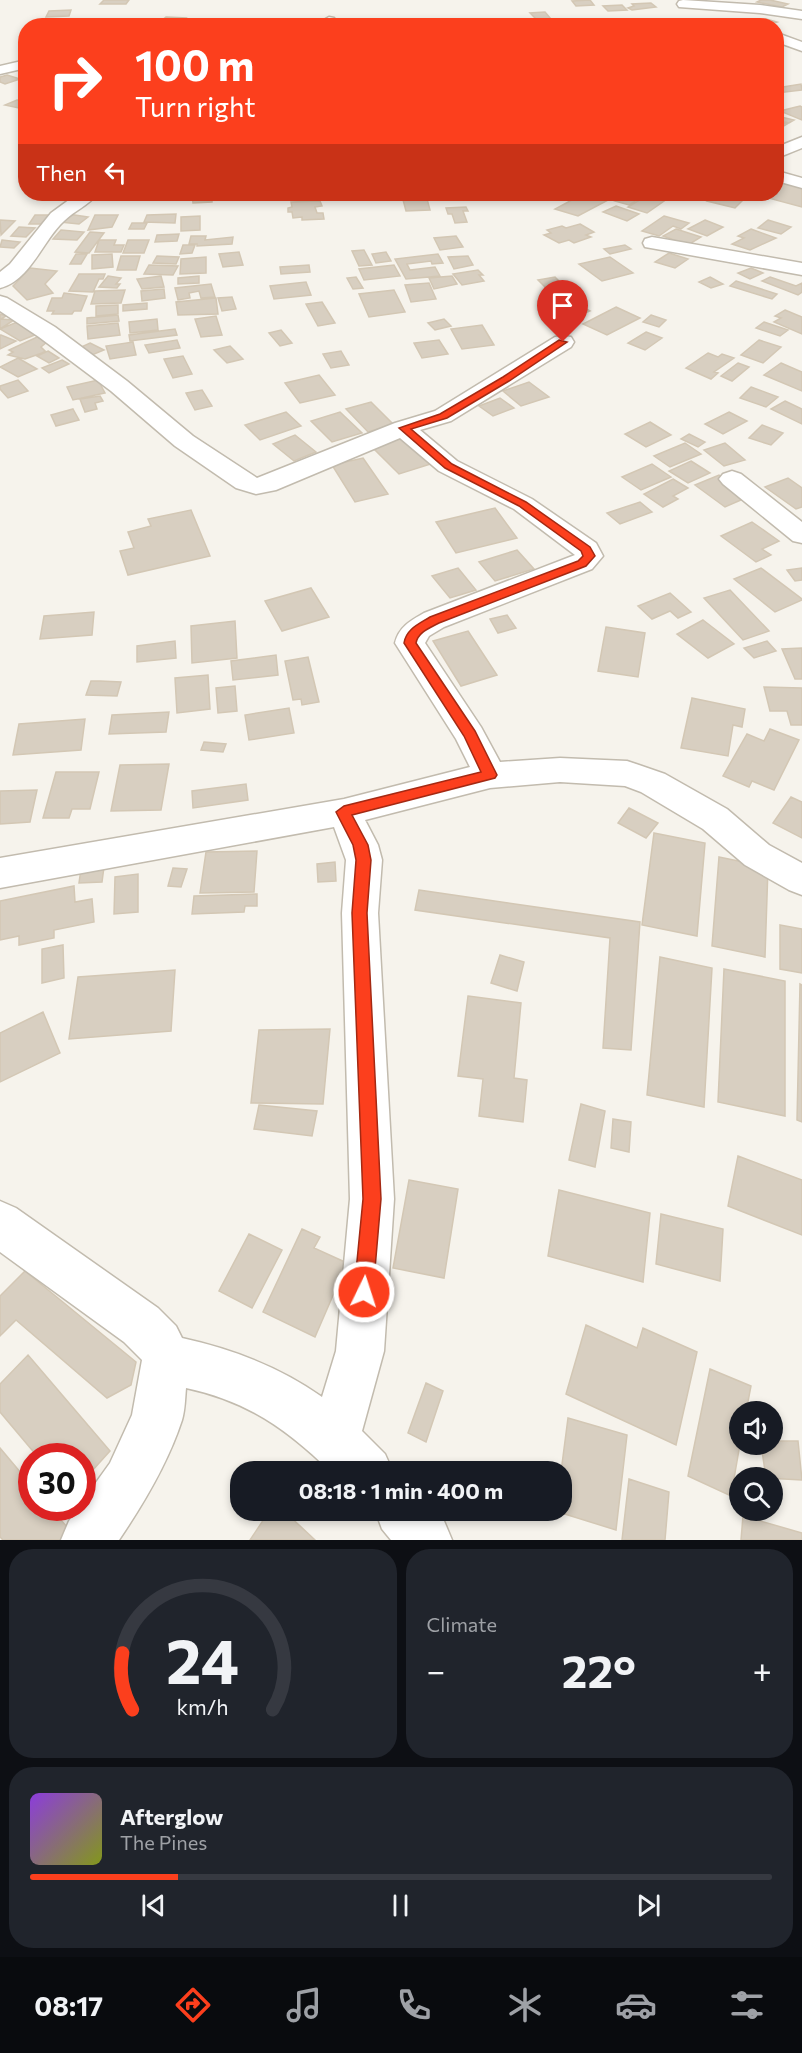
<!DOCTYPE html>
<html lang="en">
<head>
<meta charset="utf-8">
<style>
  body { margin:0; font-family:Commissioner,sans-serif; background:#20242c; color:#f1f3f6; height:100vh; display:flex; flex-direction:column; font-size:22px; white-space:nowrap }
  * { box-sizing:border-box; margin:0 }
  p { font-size:20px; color:#9ea1a6 }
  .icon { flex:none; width:33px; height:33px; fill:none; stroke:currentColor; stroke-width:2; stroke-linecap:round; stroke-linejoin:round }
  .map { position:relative; height:1540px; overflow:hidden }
  .drawer { display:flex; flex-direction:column; gap:9px; padding:9px; background:#0d0f14; flex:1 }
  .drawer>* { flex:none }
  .banner { position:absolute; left:18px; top:18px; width:766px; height:183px; border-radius:24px; box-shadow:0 3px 9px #0003; background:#fc3f1d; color:#fff; overflow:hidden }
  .buttons { position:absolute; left:729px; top:1401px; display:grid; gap:12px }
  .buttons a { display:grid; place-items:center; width:54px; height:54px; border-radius:50%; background:#171b24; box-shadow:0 3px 9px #0003; font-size:30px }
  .speed { position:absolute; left:18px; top:1443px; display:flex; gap:12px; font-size:30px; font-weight:700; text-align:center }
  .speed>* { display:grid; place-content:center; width:78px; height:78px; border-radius:50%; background:#171b24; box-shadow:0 3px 9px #0003; line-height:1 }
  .speed .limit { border:9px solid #d22; background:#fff; color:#111 }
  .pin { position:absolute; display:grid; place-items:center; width:51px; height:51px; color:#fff; margin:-62px -26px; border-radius:50% 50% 50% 0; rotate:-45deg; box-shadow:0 0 6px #0007 }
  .pin .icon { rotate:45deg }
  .me { position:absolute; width:66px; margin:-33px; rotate:4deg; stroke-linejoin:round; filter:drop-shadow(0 0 4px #0008) }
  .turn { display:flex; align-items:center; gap:21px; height:126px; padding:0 18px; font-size:27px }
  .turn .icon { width:78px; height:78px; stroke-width:2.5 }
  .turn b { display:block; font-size:42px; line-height:51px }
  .then { display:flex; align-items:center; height:57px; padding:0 18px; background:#0003; gap:12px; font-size:22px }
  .big { font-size:45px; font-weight:700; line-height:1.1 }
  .drawer .tile { flex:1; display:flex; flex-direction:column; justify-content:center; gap:9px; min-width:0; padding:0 21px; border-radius:24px; background:#20242c }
  .drawer .dial { align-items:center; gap:0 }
  .dial svg { height:156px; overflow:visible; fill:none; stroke:#363941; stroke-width:7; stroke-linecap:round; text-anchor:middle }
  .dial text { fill:#f1f3f6; stroke:none }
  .song { display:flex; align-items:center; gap:18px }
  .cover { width:72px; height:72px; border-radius:9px; background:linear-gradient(135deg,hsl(270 70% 55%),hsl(70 70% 35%)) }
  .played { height:6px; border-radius:3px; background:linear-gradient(90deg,#fc3f1d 20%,#363941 20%) }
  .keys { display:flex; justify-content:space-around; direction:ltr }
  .heat { display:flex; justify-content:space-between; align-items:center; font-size:33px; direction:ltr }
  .drawer .tiles { flex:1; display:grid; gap:9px; grid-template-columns:1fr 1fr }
  .tile:last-child { grid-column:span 2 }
  .trip { position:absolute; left:230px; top:1461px; width:342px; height:60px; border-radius:24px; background:#171b24; box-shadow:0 3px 9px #0003; font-weight:700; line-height:60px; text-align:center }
  .menu { display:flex; height:96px; justify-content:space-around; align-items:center; background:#090b0e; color:#9ea1a6 }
  .menu .icon { width:42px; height:42px }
  .menu .selected { color:#fc3f1d }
  .menu b { font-size:27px; color:#f1f3f6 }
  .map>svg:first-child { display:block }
</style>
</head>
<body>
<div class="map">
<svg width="802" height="1540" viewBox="0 0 802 1540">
  <rect width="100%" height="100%" fill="#f6f3ec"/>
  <path fill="#d8cfc1" stroke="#d3c7b4" stroke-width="1.5" d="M104,0H129L126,4H100Z
    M590,0L594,5L576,6L572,1Z
    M761,0H770L788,4L782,7L757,2Z
    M651,3L656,7L632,10L628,8L634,6L632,4Z
    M622,5L627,10L608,11L603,6Z
    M71,10L69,16L46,17L49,11Z
    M545,12L551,19L537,20L530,13Z
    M166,17L186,18L182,22L161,21Z
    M372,19L378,21L388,19L401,23L370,26L360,22Z
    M766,19L777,22L765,26L749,24Z
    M7,75L20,79L5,84L0,82V77Z
    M801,84L802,90L777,93V88Z
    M17,100L26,102V105L19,108L5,105Z
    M800,106L802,107V120L780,111Z
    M777,116L794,120L789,123L785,122L783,123L787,124L777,130Z
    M783,181L802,186V207L761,196L777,194V185Z
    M192,194H212V202L193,203Z
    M583,194H598L612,198L578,216L555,209Z
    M626,194H638L644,195L629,205L615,201Z
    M715,194H725L745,198L735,208L707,201Z
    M426,195L430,210L406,211L402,196Z
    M646,196L664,201L647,213L628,207Z
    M320,201L322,206L315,207L317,213H323L324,219L302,220V217L293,218L292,212H288V208L292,207L291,202Z
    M616,206L639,214L627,221L603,212Z
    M466,207L468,211H463L467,222L455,223L452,214H448L446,208Z
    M68,214L88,217L79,224L59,222Z
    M176,214L175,223L144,222L147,215Z
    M35,215H49L43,224H29Z
    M95,215H118L112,227L88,230Z
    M200,216V230L181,231V217Z
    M664,216L689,223L681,229L673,226L659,236L642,231Z
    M0,220L15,221L1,235Z
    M705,220L723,227L707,236L688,229Z
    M768,220L791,227L781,234L758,228Z
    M132,223H147L144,229H129Z
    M580,224L594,232L586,235L591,237L574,243L569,240L559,243L544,235L551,233L547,230L562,226L566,228Z
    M19,227L35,228L26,237L11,236Z
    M676,229L701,237L688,245L663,236Z
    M751,229L776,238L750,250L732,244L744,238L738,236Z
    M61,230L84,232L77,240L53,239Z
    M90,232L104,233L89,253L75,252Z
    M179,234L177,241L155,242L157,235Z
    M191,236H206L205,240L233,237L232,244L197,246V244H189Z
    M456,236L463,247L440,250L434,238Z
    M2,240L20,242L14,248L0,247Z
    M99,240H116L114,245H124L121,252H95Z
    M128,240H149L144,253H123Z
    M183,245H195L192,253L180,254Z
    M625,245L631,249L610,254L604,249Z
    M364,250L372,265L359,266L352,251Z
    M239,252L243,265L223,267L219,254Z
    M386,252L391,261L376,263L372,254Z
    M669,253L688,259L675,268L655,262Z
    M76,254H87L81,264H70Z
    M112,254L113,267L92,269V255Z
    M438,254L443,263L432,264L431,261L407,264L410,270L435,267L440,276L406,279L395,259Z
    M121,256H140L136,270H117Z
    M157,256L179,257L176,264L153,263Z
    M468,256L473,265L454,269L448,257Z
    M206,257V273L180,274L181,259Z
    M610,257L633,273L602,281L579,264Z
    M149,265L178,266L173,275L144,274Z
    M309,265L310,272L281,274L280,267Z
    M394,265L400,276L364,280L359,269Z
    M30,268L57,271L45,284L53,293L27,300L13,286Z
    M751,268L763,273L750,279L738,273Z
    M478,270L483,275H479L484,281L462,285L453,274Z
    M79,274H105L103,279H99L93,292L69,291Z
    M108,276L121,278L116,284H120L117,288L99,287Z
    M161,276L164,287L142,289L137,279Z
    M199,276V283L178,284V278Z
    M452,276L457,284L434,289L429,278Z
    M356,277L363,288L353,289L347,278Z
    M555,277L569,291L552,294L538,280Z
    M710,277L723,284L711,288L699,282Z
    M770,277L796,286L802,283V292L798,295L762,281Z
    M736,281L777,294L772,299L730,286Z
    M306,282L311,295L274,299L270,286Z
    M429,283L436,299L411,302L405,285Z
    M211,284L215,297L201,298L199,291L189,293L190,298L178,300L175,288Z
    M164,289L165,298L142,301L141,291Z
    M125,290L121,303L91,304L95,291Z
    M394,290L405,312L369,317L359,294Z
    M64,293L87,296L81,311H74L72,314H52L54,311H47L52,298H62Z
    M232,297L236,309L222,311L218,298Z
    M216,298L218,314L178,315L176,302Z
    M322,302L335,323L318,326L306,304Z
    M147,303V309L123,311V305Z
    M575,303L590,311L580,315L565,306Z
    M118,305V314L96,316V306Z
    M616,307L640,318L607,335L583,324Z
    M785,310L802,317V334L774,322L781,318L775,316Z
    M0,314L6,316L1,319L14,320L0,329Z
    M118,315L119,321L87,324V318Z
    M651,315L666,320L659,327L643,322Z
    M216,316L222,335L201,337L195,319Z
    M157,319L158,330L130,333L129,322Z
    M444,319L451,326L435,330L428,323Z
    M22,320L42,332L20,341L0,329Z
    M764,322L788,330L780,336L756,328Z
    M118,323L120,335L88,339L87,326Z
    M482,325L494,345L462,349L451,329Z
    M175,329L177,335L130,341L129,335Z
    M281,330L292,343L280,346L269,333Z
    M646,332L662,338L645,350L628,343Z
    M0,335H1L16,341L0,349Z
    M37,337L47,342L41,347L45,351L42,353L25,359L8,355L13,352L9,350Z
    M177,340L180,348L149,353L145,345Z
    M439,340L448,354L422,358L414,343Z
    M759,340L781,347L763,363L741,355Z
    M133,342L136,355L110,359L106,346Z
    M90,343L104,350L92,355L79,348Z
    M230,346L243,359L227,363L214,350Z
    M48,351L59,358L49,363L37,356Z
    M341,351L349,365L331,368L323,354Z
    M708,353L718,357L722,354L734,358L714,372L718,373L711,379L686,368Z
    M183,356L192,374L173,378L164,359Z
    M18,358L37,369L18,377L0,367Z
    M62,360L69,364L49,373L42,368Z
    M738,363L749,367L732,381L721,376Z
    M781,363L802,372V391L764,375Z
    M319,375L335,395L300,403L285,383Z
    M18,380L28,391L8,398L0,389V386Z
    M98,380L105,393L73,400L67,387Z
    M529,382L549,397L521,406L503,391Z
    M751,387L778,397L766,407L740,398Z
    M202,390L212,406L195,410L186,393Z
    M100,396L103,401L95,403L97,409L85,412L80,399Z
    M500,398L514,408L493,416L479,406Z
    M785,401L802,409V424L771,409Z
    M371,402L393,424L368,432L346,409Z
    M73,409L79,420L56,426L51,415Z
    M286,412L301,426L260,440L245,425Z
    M340,412L362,433L332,442L311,421Z
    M729,412L747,421L723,434L705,424Z
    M650,422L671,435L646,447L625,434Z
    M762,425L783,433L771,445L749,438Z
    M689,434L705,442L698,447L681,439Z
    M295,435L316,452L294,461L273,444Z
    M407,436L434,463L399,474L372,447Z
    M685,443L701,454L670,467L654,456Z
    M725,443L745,460L724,466L704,450Z
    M363,458L388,494L355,502L332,465Z
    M691,461L710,473L688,483L669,471Z
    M652,464L671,477L641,490L622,477Z
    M719,475L750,496L725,507L695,485Z
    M788,478L802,488V507L796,509L765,487Z
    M673,479L688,488L673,496L678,499L663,507L644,494Z
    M640,502L652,512L620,524L607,513Z
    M495,508L517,538L456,553L436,522Z
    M191,510L210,556L128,575L120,551L134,548L128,532L151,526L148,519Z
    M752,522L779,541L762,549L771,555L756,562L721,536Z
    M517,550L534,569L495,581L479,562Z
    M458,568L476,590L450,598L432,576Z
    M761,568L802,599V600L775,612L734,579Z
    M802,568V580L795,581L787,570Z
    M311,588L329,617L282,631L265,601Z
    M730,590L769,631L743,640L704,598Z
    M670,593L691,612L678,618L670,611L652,619L638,606Z
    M94,612L92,635L40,639L44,616Z
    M507,615L516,628L498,633L490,619Z
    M703,620L734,644L708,658L677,634Z
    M235,621L237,658L192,663L191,626Z
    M606,627L645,633L638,677L598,671Z
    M468,631L497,675L461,686L433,641Z
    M175,641L176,658L137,662V646Z
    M767,641L776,651L754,658L744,648Z
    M802,648V679H795L782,649Z
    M276,655L278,675L233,680L231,661Z
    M308,657L319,702L302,705L301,699L293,700L285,661Z
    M208,675L210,709L177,713L175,678Z
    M91,681H100L121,682L117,696L86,695Z
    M235,686L237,711L218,713L216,688Z
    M764,687L802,688V725H791L787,711H770Z
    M692,698L745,709L742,727L733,725L728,756L681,748Z
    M289,708L294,733L249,740L245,715Z
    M169,712L166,732L109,734L112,715Z
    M85,719L81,750L13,755L19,724Z
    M770,729L799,740L774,790L752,781L749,787L723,776L747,734L764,741Z
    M204,742L226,744L223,752L201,750Z
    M169,764L161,810L111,811L120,765Z
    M56,772H99L90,809H72L69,818H43Z
    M246,784L248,800L193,808L192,791Z
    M37,790L30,822L0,824V791Z
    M791,797L802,802V838L773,823Z
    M629,808L658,823L646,838L618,823Z
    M654,833L705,843L697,936L642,925Z
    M257,851L254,892L200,893L206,852Z
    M719,857L768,867L765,957L712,946Z
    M335,862L336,881L318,882L317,864Z
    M104,867L102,882L79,883L81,869Z
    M173,868L187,869L181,887L168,886Z
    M138,874V912L114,914L115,877Z
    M74,886L75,902L92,899L94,922L54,930V938L19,945V936L0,940V901Z
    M419,890L640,922L631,1050L603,1048L610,938L415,910Z
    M257,894V906H245L244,912L192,914L194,896Z
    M780,925L802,929V973L780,969Z
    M63,945L64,978L42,983V949Z
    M500,955L524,962L517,991L491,983Z
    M660,957L712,968L704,1107L647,1095Z
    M724,969L785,981V1116L718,1102Z
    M175,970L171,1031L69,1039L78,977Z
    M800,984L802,985V1122L797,1120Z
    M468,996L521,1003L514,1078L527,1080L523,1122L479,1116L483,1079L458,1076Z
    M43,1012L60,1053L0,1082V1033Z
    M330,1029L323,1104L251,1103L259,1030Z
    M581,1104L605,1111L595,1167L569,1160Z
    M259,1105L317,1111L312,1136L254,1129Z
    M613,1119L631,1122L629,1152L611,1148Z
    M738,1156L802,1180V1235L728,1206Z
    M409,1180L458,1189L444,1278L393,1268Z
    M559,1190L650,1213L643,1282L548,1256Z
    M661,1214L723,1229L720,1281L656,1264Z
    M302,1229L320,1237L314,1248L347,1263L315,1337L263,1312Z
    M249,1234L282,1250L252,1308L219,1291Z
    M25,1271L136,1362L131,1385L107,1398L16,1320L0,1336V1296Z
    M586,1325L637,1348L643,1328L697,1352L676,1445L566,1394Z
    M28,1355L110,1451L82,1482V1456H37L0,1412V1384Z
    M710,1369L751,1386L746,1412H740V1444L731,1496L688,1476Z
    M426,1383L443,1391L426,1442L408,1433Z
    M568,1418L627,1435L616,1530L555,1511L561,1510V1472Z
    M772,1441H798L802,1480L766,1478L761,1444H772Z
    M0,1448L32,1486V1508H50L69,1529L60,1540H3L0,1537Z
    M629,1479L669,1492L665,1540H622Z
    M270,1510H283L315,1540H250Z
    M743,1516L802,1533V1540H741Z"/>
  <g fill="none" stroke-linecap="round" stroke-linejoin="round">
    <defs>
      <path id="minor" d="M683,0L760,5L802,11V19L760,13L679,7L677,4L679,1Z
        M329,17L334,18L338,26H325L322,21Z
        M777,33L802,42V51L777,42Z
        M26,60V68L0,74V66Z
        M802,137V148L777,158V147Z
        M777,171L802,178V188L777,181Z
        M77,194H97C89,205 74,211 64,221C43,240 30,281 0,288V272L10,264L51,213Z
        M652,237L802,263V275L645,247L643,243L645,239Z
        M0,296L7,298L55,327L127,381L193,436L257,478L395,423L435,411L555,337L563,336L571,337L574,342L571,347L451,421L420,430L457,461L532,499L596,543L603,556L592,569L444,627L429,636L425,643L481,727L500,762L560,758L627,761L639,765L665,774L727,809L769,845L802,863V895L789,890L745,865L703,829L641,792L625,786L560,782L490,788L365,820L378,845L382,860L378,913L394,1199L384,1351L362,1431L385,1454L393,1472H331C287,1429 247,1401 186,1388C185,1399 185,1410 182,1420C168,1463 144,1503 119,1540H61L69,1521L78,1508H82V1502L110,1463L132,1415L142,1360L124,1342L0,1252V1201L16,1208L158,1308L176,1326L182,1338C232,1349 280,1367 322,1397L336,1351L350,1199L342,913L346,860L334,827L0,888V858L344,799L470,767L456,739L395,643C399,627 410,621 424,613L575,555L514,509L439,471L400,438L276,490L256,494L236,488L175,446L111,391L39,337L0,311Z
        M732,471L741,474L802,522V543L793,541L723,484L719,479L723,474Z
        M375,1510H435L444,1521L452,1540H391L382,1529Z"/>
    </defs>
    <use href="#minor" stroke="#c2bbae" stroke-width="3"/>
    <use href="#minor" fill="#fff" fill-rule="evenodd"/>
  </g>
  <path fill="#fc3f1d" stroke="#a42913" stroke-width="1.5" d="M559,340L567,342L509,381L447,418L411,429L452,464L526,502L590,547L595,556L586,566L439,623C430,628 418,632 416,643L475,731L497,775L495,778L352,815L368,845L371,860L367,913L381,1199L373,1292L370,1299L364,1302L357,1299L354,1292L363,1199L352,913L356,860L353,845L336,812L344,806L481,772L464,736L404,643C406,629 419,624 430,617L578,561L583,556L581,551L519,506L445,468L399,428L440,414L503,377Z"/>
</svg>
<div class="buttons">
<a><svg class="icon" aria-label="sound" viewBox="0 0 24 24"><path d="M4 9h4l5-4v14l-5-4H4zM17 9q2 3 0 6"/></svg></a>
<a><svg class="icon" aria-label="search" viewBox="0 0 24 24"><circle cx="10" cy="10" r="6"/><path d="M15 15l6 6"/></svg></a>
</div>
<div class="speed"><div class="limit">30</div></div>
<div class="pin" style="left:563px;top:342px;background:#d93025"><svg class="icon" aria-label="arrive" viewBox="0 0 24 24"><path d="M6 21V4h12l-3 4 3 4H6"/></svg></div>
<svg class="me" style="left:364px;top:1292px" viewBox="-20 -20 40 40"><circle r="17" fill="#fc3f1d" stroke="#fff" stroke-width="3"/><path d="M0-11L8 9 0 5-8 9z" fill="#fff"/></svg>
<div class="trip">08:18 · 1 min · 400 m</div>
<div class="banner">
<div class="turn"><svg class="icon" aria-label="right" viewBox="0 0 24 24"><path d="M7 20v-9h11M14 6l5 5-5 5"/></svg><div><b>100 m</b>Turn right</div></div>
<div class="then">Then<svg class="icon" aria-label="left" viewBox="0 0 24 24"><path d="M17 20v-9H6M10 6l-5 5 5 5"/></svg></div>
</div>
</div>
<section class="drawer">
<div class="tiles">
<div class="tile dial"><svg viewBox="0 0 100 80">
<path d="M14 69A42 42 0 1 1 86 69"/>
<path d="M14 69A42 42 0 0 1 9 40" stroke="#fc3f1d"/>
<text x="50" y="56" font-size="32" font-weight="700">24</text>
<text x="50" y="72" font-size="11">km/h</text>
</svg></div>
<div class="tile"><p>Climate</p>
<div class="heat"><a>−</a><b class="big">22°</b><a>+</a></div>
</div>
<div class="tile">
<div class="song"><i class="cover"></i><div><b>Afterglow</b><p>The Pines</p></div></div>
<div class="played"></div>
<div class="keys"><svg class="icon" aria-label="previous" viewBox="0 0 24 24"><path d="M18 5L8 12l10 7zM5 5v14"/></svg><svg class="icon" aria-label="pause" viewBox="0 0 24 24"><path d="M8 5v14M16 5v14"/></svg><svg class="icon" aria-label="next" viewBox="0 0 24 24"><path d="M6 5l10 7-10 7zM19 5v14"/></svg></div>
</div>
</div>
</section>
<nav class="menu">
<b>08:17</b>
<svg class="icon selected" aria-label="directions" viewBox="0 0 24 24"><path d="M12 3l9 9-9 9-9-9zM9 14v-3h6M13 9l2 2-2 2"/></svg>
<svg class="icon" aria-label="music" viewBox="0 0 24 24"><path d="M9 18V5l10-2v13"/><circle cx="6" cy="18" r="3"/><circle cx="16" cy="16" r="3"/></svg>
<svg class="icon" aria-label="phone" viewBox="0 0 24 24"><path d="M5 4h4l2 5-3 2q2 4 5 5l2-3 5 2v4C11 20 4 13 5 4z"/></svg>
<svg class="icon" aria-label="climate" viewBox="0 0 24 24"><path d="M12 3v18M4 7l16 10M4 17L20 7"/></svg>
<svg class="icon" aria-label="car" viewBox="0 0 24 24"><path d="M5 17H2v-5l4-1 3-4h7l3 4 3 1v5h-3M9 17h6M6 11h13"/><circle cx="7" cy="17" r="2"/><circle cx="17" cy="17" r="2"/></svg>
<svg class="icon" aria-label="filters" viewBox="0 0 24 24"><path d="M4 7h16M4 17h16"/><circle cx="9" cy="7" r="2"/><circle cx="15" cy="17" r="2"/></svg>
</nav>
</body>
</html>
